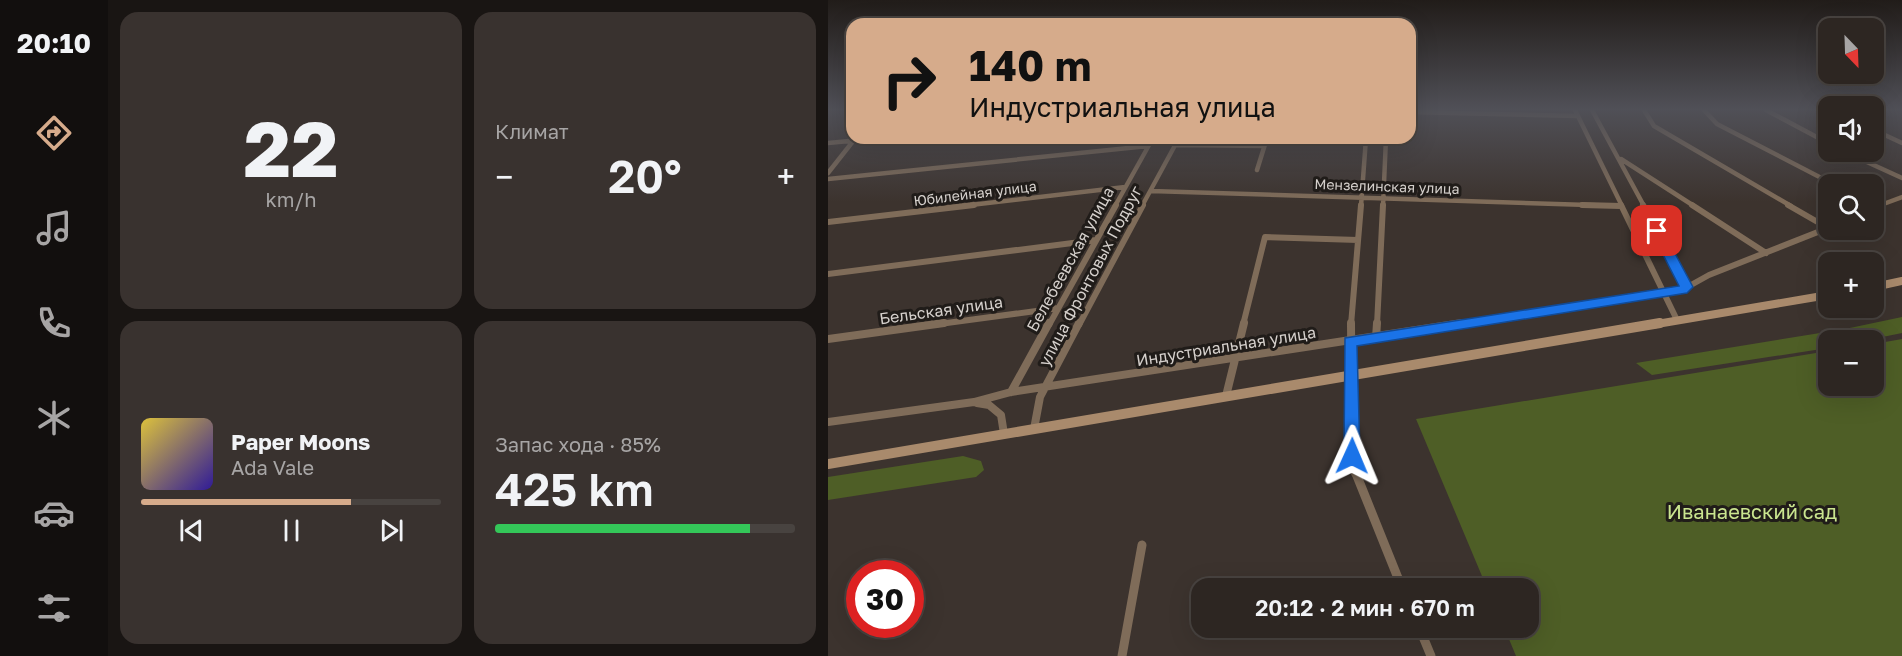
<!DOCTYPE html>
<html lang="ru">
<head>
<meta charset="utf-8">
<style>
  body { margin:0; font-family:"Golos Text",sans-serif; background:#39322f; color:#f1f3f6; height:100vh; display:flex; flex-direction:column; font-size:22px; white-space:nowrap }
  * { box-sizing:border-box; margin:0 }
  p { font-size:20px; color:#a7a5a5 }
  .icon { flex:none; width:33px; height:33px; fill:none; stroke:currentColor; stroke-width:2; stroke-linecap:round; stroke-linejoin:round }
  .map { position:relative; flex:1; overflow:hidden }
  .panel { display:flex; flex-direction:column; gap:12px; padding:12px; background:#191513; width:720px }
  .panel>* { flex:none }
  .guide { position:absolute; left:18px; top:18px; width:570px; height:126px; border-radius:18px; box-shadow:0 6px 24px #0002,0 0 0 2px #484340; background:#d6ab8b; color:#111; overflow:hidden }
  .needle { width:39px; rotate:157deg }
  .buttons { position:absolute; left:990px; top:18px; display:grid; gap:12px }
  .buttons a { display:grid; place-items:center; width:66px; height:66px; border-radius:12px; background:#2d2622; box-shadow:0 6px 24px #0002,0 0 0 2px #484340; font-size:30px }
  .speed { position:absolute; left:18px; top:560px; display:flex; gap:12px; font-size:30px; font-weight:700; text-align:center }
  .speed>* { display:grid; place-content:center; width:78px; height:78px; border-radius:50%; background:#2d2622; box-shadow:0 6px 24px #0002,0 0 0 2px #484340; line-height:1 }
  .speed .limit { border:9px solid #d22; background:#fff; color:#111 }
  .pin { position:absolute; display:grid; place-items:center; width:51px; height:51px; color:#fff; margin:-26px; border-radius:12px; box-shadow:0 3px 9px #0006 }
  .me { position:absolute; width:66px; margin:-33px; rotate:1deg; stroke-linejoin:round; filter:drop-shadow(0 0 4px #0008) }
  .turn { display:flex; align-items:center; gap:21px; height:126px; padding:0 24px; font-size:27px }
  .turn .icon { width:78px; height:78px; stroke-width:2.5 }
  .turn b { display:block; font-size:42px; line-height:51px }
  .big { font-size:45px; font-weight:600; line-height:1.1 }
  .panel .tile { flex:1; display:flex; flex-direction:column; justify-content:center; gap:9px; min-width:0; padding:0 21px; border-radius:18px; background:#39322f }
  .panel .dial { align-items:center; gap:0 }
  .dial b { font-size:78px; line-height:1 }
  .song { display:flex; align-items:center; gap:18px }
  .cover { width:72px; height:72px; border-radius:9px; background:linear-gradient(135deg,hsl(50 70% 55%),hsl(250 70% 35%)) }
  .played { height:6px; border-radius:3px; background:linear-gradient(90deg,#d6ab8b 70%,#484340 70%) }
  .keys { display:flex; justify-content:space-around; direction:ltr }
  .heat { display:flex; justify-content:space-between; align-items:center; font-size:33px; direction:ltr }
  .charge { height:9px; border-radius:4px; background:linear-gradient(90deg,#34c759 85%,#484340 0) }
  .panel .tiles { flex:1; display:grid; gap:12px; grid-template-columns:repeat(2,1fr) }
  .trip { position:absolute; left:363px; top:578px; width:348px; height:60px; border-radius:18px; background:#2d2622; box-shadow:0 6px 24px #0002,0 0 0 2px #484340; font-weight:600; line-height:60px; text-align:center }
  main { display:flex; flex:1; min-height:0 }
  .dock { display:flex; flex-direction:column; width:108px; justify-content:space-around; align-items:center; background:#120f0e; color:#a7a5a5 }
  .dock .icon { width:42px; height:42px }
  .dock .current { color:#d6ab8b }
  .dock b { font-size:27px; color:#f1f3f6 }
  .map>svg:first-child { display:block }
</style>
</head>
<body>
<main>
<nav class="dock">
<b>20:10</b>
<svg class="icon current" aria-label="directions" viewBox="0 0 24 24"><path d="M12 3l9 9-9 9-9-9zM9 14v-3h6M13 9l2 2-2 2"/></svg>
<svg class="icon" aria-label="music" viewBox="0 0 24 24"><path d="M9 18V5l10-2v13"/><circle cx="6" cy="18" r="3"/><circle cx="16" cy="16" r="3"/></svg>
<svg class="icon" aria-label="phone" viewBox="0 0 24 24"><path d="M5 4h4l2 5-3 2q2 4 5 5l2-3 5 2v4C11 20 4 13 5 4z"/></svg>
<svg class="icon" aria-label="climate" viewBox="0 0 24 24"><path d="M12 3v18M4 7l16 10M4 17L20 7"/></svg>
<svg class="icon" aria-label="car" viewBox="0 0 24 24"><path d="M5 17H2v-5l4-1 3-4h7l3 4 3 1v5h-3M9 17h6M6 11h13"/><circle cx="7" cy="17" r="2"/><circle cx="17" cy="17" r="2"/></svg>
<svg class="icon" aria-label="filters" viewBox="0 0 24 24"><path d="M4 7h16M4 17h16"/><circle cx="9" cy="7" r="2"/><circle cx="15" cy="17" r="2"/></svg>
</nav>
<section class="panel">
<div class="tiles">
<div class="tile dial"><b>22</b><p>km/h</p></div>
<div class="tile"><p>Климат</p>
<div class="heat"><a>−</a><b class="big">20°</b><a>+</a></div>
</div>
<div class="tile">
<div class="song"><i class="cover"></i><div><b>Paper Moons</b><p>Ada Vale</p></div></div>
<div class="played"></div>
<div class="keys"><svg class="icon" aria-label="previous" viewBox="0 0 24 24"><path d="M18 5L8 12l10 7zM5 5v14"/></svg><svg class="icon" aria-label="pause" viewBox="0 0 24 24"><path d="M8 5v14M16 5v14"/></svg><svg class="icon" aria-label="next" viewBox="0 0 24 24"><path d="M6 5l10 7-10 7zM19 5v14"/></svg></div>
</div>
<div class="tile"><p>Запас хода · 85%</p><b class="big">425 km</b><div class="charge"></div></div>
</div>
</section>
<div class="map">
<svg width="1074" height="656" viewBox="0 0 1074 656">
  <rect width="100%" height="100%" fill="#3c332e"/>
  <path fill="#4e5e26" d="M1074,317V333L1040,340H1000V348L824,375L808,363L992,333L1010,337L1017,329Z
    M1074,339V656H688L676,627H700V588H659L588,419L1000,351V386H1046V344Z
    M135,456L153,461L156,470L148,477L0,500V477Z"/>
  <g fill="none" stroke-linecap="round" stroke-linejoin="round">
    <path stroke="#7f6c59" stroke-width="4.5" d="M747,110L794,206
      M764,110L816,206
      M816,110L826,126L963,206
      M876,110L889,124L1005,184
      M938,110L1000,143
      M582,112L750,116
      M1046,130L1074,143
      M0,143L53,138
      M347,145L436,146
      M1017,152L1074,178
      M793,159L866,206
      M429,170L439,138
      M0,173L26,140
      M0,179L320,146
      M323,191L793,206
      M134,206L297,187
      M287,206L325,138
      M314,206L351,138
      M533,206L538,138
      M555,206L558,138
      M1050,206L1074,197"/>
    <path stroke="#7f6c59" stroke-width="6" d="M754,205L793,206
      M793,205L849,320
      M815,205L859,287
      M864,205L938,253
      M960,205L1000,228
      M1046,208L1054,205
      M0,222L146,205
      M0,274L268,240
      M104,325L230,308
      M221,325L288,205
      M251,325L315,205
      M415,325L437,237L530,240
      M523,325L533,205
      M549,325L555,205
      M624,325L854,290L881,275L1000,228"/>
    <path stroke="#7f6c59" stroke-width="8" d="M523,323L524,455L527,473
      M548,338L549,323
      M0,339L116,323
      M183,392L221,323
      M398,396L416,323
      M149,403L161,405L173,415L176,434
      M0,422L146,402L183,392L634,323
      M206,429L212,397L251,323"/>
    <path stroke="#7f6c59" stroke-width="9" d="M527,471L574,588
      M591,627L603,656
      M294,656L314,545"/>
    <path stroke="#a98a6c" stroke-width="8" d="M1046,287L1074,281
      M823,325L1000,295"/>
    <path stroke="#a98a6c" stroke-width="10" d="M0,464L832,323"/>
  </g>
  <linearGradient id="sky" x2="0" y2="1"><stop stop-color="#211c19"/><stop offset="0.54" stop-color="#505057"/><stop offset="1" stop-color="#505057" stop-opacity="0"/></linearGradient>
  <rect width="1074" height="202" fill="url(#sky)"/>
  <path fill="#1a73e8" stroke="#114b97" stroke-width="1.5" d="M829,227L835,231L865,287L859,293L529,346L532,456L530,461L524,463L518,461L516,456L517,338L851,286L823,231Z"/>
  <g text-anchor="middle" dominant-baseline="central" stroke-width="6" stroke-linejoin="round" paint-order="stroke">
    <g font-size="14" fill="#d5d0cc" stroke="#201c19">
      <text transform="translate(559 186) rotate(2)">Мензелинская улица</text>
      <text transform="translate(147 193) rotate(-7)">Юбилейная улица</text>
    </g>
    <g font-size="16" fill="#d5d0cc" stroke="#201c19">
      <text transform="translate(242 259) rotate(-61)">Белебеевская улица</text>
      <text transform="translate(262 276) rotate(-62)">улица Фронтовых Подруг</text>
      <text transform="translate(113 310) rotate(-8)">Бельская улица</text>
      <text transform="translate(398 346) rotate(-9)">Индустриальная улица</text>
    </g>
    <g font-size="20" fill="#cae58f" stroke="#201c19">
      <text x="924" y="511">Иванаевский сад</text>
    </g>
  </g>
</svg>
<div class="buttons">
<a><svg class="needle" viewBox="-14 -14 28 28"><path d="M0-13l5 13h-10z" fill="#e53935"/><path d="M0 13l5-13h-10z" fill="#a7a5a5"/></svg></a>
<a><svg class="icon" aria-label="sound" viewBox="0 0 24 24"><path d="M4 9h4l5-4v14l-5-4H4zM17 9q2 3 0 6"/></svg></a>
<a><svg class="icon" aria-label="search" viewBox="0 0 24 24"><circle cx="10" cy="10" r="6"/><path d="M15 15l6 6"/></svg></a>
<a>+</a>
<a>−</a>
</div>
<div class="speed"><div class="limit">30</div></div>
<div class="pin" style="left:829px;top:231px;background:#d93025"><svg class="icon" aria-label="arrive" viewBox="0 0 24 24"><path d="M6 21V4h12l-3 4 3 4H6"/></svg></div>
<svg class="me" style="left:524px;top:456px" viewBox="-20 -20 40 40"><path d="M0-17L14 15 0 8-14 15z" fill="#1a73e8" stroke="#fff" stroke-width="4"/></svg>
<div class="trip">20:12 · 2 мин · 670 m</div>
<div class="guide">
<div class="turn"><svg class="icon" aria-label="right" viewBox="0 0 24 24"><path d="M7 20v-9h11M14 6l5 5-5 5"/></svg><div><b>140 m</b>Индустриальная улица</div></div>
</div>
</div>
</main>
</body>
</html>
